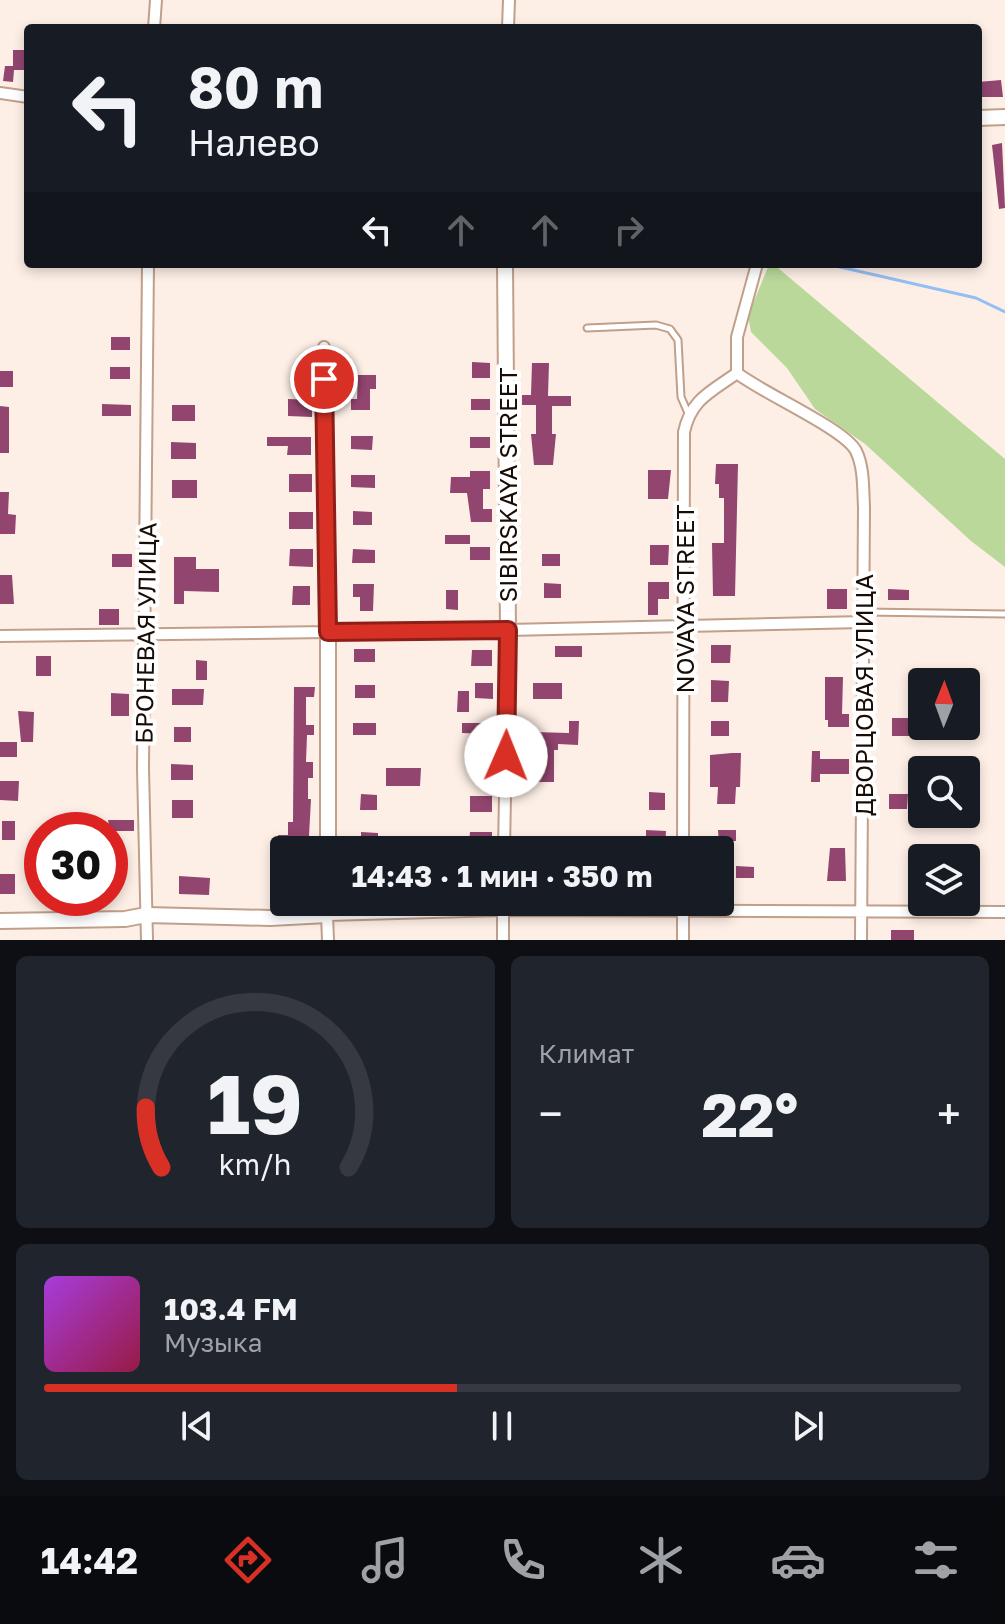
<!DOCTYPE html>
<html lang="ru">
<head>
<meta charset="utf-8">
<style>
  body { margin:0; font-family:"Golos Text",sans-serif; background:#20242c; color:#f1f3f6; height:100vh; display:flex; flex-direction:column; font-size:30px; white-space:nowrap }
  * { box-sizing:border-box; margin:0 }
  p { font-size:26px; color:#9ea1a6 }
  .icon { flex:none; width:44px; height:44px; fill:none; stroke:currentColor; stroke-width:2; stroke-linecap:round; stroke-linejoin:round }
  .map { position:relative; height:940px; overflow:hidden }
  .side { display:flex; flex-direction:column; gap:16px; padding:16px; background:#0d0f14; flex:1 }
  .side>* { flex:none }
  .guide { position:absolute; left:24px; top:24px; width:958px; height:244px; border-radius:8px; box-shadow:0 4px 12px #0003; background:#171b24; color:#f1f3f6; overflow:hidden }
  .needle { width:52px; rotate:1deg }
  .controls { position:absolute; left:908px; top:668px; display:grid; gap:16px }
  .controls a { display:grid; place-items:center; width:72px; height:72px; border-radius:8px; background:#171b24; box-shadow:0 4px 12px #0003; font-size:40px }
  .speed { position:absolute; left:24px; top:812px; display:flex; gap:16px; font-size:40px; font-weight:700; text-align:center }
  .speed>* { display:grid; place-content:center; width:104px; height:104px; border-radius:50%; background:#171b24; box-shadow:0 4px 12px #0003; line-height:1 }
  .speed .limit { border:12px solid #d22; background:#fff; color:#111 }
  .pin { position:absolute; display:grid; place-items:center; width:68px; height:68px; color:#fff; margin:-34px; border:4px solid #fff; border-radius:50%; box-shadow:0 2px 8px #0007 }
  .me { position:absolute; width:88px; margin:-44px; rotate:1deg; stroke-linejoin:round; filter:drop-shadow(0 0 6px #0008) }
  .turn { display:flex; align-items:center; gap:28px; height:168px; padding:0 32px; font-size:36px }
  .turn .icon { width:104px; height:104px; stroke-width:2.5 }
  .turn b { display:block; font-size:56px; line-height:68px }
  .lanes { display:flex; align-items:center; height:76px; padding:0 32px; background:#0003; justify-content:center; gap:40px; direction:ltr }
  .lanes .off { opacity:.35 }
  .big { font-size:60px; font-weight:700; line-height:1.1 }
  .side .tile { flex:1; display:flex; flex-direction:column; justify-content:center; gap:12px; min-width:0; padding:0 28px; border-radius:12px; background:#20242c }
  .side .dial { align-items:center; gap:0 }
  .dial svg { height:208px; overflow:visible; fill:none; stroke:#363941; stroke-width:7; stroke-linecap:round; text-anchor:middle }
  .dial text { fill:#f1f3f6; stroke:none }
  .song { display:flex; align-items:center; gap:24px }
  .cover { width:96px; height:96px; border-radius:12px; background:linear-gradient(135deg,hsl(280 70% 55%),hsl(340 70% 35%)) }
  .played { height:8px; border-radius:4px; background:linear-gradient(90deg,#d93025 45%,#363941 45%) }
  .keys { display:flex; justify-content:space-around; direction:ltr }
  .heat { display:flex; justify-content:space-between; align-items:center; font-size:44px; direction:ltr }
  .side .tiles { flex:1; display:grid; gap:16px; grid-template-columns:1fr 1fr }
  .tile:last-child { grid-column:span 2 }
  .trip { position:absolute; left:270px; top:836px; width:464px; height:80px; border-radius:8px; background:#171b24; box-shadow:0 4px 12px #0003; font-weight:700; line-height:80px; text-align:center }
  .dock { display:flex; height:128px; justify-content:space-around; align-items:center; background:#090b0e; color:#9ea1a6 }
  .dock .icon { width:56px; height:56px }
  .dock .current { color:#d93025 }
  .dock b { font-size:36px; color:#f1f3f6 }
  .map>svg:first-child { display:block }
</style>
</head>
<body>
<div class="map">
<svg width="1005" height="940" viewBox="0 0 1005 940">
  <rect width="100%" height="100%" fill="#fdefe6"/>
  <path fill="#bad89a" d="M768,267L778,268L1005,459V567L971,541L865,444L815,409L787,368L751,332L748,316Z"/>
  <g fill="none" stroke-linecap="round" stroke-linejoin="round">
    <path stroke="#94bef6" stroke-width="3" d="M827,264L976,298L1005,312"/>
  </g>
  <path fill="#91456f" d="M13,50H24L28,70H14L13,82L3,81L5,66H13Z
    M1001,80L1003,97H978V82Z
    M1002,143L1005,208L999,209L992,145Z
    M111,337H130V350H111Z
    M472,362L490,363V378H472Z
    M532,363H549L548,396H571V406H552V434H556L553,465H534L531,434H536V405H522V395H531Z
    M293,365H311V378H293Z
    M110,367H130V379H110Z
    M0,371H13V387H0Z
    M358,375H376V389H370V410H351V399H357Z
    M288,399L312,400V417L288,416Z
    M471,399H490V410H471Z
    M102,404L131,405V416H102Z
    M172,405H195V421H172Z
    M0,406L9,407V453H0Z
    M351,436H373L372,450L351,449Z
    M267,437H311V455H287L288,446H267Z
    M470,437H490V448H470Z
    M171,442L196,443V459H171Z
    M716,464H738L735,596H713L712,543H724V498H719V484H715Z
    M648,470H671L668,499H648Z
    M470,471H490V489H483V509H492V522H471L467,493H450L451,477H470Z
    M289,474H312V492H289Z
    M351,475H375V488L351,487Z
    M172,480H197V498H172Z
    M0,492H9L8,514L16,515L15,534H0Z
    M353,511L372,512V525H353Z
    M289,512H313V529H289Z
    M445,535H470V544H445Z
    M650,545H669L668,565H650Z
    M470,547H490V560H470Z
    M290,549H313V567L289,566Z
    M353,549L375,550V563H352Z
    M112,554H132V567H112Z
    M542,554H560V566H542Z
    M174,557H196V569H219V592L184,591V604H174Z
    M0,575H12L14,604H0Z
    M648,582H669V599H658V615H648Z
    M544,583L561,584V598H544Z
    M353,584H374L373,611H360V597H353Z
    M293,586H310V605H292Z
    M827,589H847V609H827Z
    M888,589L909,590V600H888Z
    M446,590H458V610L446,609Z
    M99,609H119V625H99Z
    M711,645H731L730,663H711Z
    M555,646H582V657H555Z
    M354,649H375V662H354Z
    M472,650H492V666H471Z
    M36,656H51V676H36Z
    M196,660L207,661V680H196Z
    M825,677H843L842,714H849V727H828V720H825Z
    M711,680L729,681L728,702H711Z
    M475,683H493V699L475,698Z
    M533,683H562V699H533Z
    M355,685H375V698H355Z
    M294,687H315L314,697H306V725H314V735H307L306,762H313V778H308V799H311L309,836H316V846H288V850H277L278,835H288V822H293Z
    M172,689H204L203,705H172Z
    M458,691H469V712H457Z
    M111,693L129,694V716H111Z
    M18,711L34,712L33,742H21Z
    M892,718H914V736H892Z
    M569,721H579L578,745L558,744V750H554V782H533V732L569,733Z
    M711,721H729V736H711Z
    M353,723H376V735H353Z
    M462,723H493V734L462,733Z
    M174,727H191V742H174Z
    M0,742H17V757H0Z
    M812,751H820V759H849V774H820V782H811Z
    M732,753H741L740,787H736L735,804H717L718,787H710V755Z
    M471,761H490V774H470Z
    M171,764L193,765V780H171Z
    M386,768H421L420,786H386Z
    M0,781H19L18,801L0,800Z
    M649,792L665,793V810H649Z
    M361,794L377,795V810H360Z
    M889,794H908L907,809H889Z
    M470,796H492V812H470Z
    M172,800H193V818H172Z
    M108,820H134V831H110Z
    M2,821H15V840H2Z
    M646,830L666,831L665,850H646Z
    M718,830H736V841H730L729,859L720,858Z
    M361,832L378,833V850H361Z
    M470,832H492V844H469Z
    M830,848H845L846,881H827Z
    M736,866L754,867V878H736Z
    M0,874H15V894H0Z
    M179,876L210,878L209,895L179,894Z
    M891,930H914V940H891Z"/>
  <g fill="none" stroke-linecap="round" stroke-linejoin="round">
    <defs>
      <path id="lane" d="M587,328L656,325L670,329L678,340L681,397L688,413
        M865,612L1005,614"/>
      <path id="street" d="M154,28L156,0
        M508,28L509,0
        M0,93L28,97
        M757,264L737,337V373C762,393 845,429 856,451C864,467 863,489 864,507L861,940
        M0,636L328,632L324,347
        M504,850L508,630L864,622
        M683,850L684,432C691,399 711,392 737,373
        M683,902V940
        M147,940L143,769L148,264
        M328,940L327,915L503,910L1005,912
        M503,940V902"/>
      <path id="secondary" d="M978,118L1005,117
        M328,850V632L508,630L505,264
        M0,921L125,919L146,915L270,918L327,915L328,902"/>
    </defs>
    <use href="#lane" stroke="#c09f8b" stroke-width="9"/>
    <use href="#street" stroke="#c09f8b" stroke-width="14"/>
    <use href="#secondary" stroke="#c09f8b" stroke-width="18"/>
    <use href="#lane" stroke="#fff" stroke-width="5"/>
    <use href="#street" stroke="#fff" stroke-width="10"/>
    <use href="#secondary" stroke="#fff" stroke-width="14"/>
  </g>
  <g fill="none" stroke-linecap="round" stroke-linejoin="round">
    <defs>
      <path id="route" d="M324,379L328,632L508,630L506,756"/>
    </defs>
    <use href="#route" stroke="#8d1f18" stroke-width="20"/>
    <use href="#route" stroke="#d93025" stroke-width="14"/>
  </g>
  <g text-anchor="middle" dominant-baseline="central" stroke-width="8" stroke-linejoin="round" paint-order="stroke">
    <g font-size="24" fill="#180d06" stroke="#fff">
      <text transform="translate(507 485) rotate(-90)">SIBIRSKAYA STREET</text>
      <text transform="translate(684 599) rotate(-90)">NOVAYA STREET</text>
      <text transform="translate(145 633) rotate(-89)">БРОНЕВАЯ УЛИЦА</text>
      <text transform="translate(863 695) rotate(-90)">ДВОРЦОВАЯ УЛИЦА</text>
    </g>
  </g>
</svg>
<div class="controls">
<a><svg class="needle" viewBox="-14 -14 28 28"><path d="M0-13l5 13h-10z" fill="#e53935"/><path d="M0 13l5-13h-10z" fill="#9ea1a6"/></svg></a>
<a><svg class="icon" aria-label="search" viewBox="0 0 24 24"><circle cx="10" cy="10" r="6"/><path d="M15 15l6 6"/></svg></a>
<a><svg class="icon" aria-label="layers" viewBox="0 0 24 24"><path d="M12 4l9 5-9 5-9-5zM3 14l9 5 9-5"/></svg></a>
</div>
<div class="speed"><div class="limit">30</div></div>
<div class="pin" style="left:324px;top:379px;background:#d93025"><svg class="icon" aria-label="arrive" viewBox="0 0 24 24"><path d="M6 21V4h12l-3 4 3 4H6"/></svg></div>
<svg class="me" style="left:506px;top:756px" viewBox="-20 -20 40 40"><circle r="19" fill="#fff"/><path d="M0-13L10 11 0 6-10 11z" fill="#d93025"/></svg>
<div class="trip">14:43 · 1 мин · 350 m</div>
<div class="guide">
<div class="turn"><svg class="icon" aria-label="left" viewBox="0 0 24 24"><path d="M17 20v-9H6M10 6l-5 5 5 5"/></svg><div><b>80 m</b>Налево</div></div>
<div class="lanes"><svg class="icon" aria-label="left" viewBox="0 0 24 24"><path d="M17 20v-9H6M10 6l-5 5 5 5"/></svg><svg class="icon off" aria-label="ahead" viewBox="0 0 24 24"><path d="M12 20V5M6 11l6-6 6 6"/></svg><svg class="icon off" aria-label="ahead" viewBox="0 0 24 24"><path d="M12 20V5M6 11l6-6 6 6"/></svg><svg class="icon off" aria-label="right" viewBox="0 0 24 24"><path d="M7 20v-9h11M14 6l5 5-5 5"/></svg></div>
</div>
</div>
<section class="side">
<div class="tiles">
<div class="tile dial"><svg viewBox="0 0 100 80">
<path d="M14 69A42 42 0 1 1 86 69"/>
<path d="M14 69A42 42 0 0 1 8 46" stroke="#d93025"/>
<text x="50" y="56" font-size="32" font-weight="700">19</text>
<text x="50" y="72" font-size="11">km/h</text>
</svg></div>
<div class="tile"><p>Климат</p>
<div class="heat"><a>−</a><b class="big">22°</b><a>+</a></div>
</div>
<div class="tile">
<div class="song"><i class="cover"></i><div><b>103.4 FM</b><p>Музыка</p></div></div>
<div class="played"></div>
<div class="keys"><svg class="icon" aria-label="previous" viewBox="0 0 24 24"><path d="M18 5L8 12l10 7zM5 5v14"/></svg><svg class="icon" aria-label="pause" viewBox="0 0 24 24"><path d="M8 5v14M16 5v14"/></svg><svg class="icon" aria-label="next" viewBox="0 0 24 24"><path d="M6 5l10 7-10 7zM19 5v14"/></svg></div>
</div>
</div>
</section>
<nav class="dock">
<b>14:42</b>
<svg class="icon current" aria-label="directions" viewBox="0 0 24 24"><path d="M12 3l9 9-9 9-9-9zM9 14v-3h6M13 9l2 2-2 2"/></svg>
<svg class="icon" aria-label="music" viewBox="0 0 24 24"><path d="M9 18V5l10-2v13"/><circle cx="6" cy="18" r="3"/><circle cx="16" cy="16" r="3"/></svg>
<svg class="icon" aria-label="phone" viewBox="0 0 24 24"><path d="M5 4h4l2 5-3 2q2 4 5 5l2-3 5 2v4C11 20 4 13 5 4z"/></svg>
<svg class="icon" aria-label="climate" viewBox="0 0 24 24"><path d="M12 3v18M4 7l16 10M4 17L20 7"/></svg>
<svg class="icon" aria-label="car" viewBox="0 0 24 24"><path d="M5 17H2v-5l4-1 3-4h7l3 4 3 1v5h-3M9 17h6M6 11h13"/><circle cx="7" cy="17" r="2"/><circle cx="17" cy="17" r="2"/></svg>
<svg class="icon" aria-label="filters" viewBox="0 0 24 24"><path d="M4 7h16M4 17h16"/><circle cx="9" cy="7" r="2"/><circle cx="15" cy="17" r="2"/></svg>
</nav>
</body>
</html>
